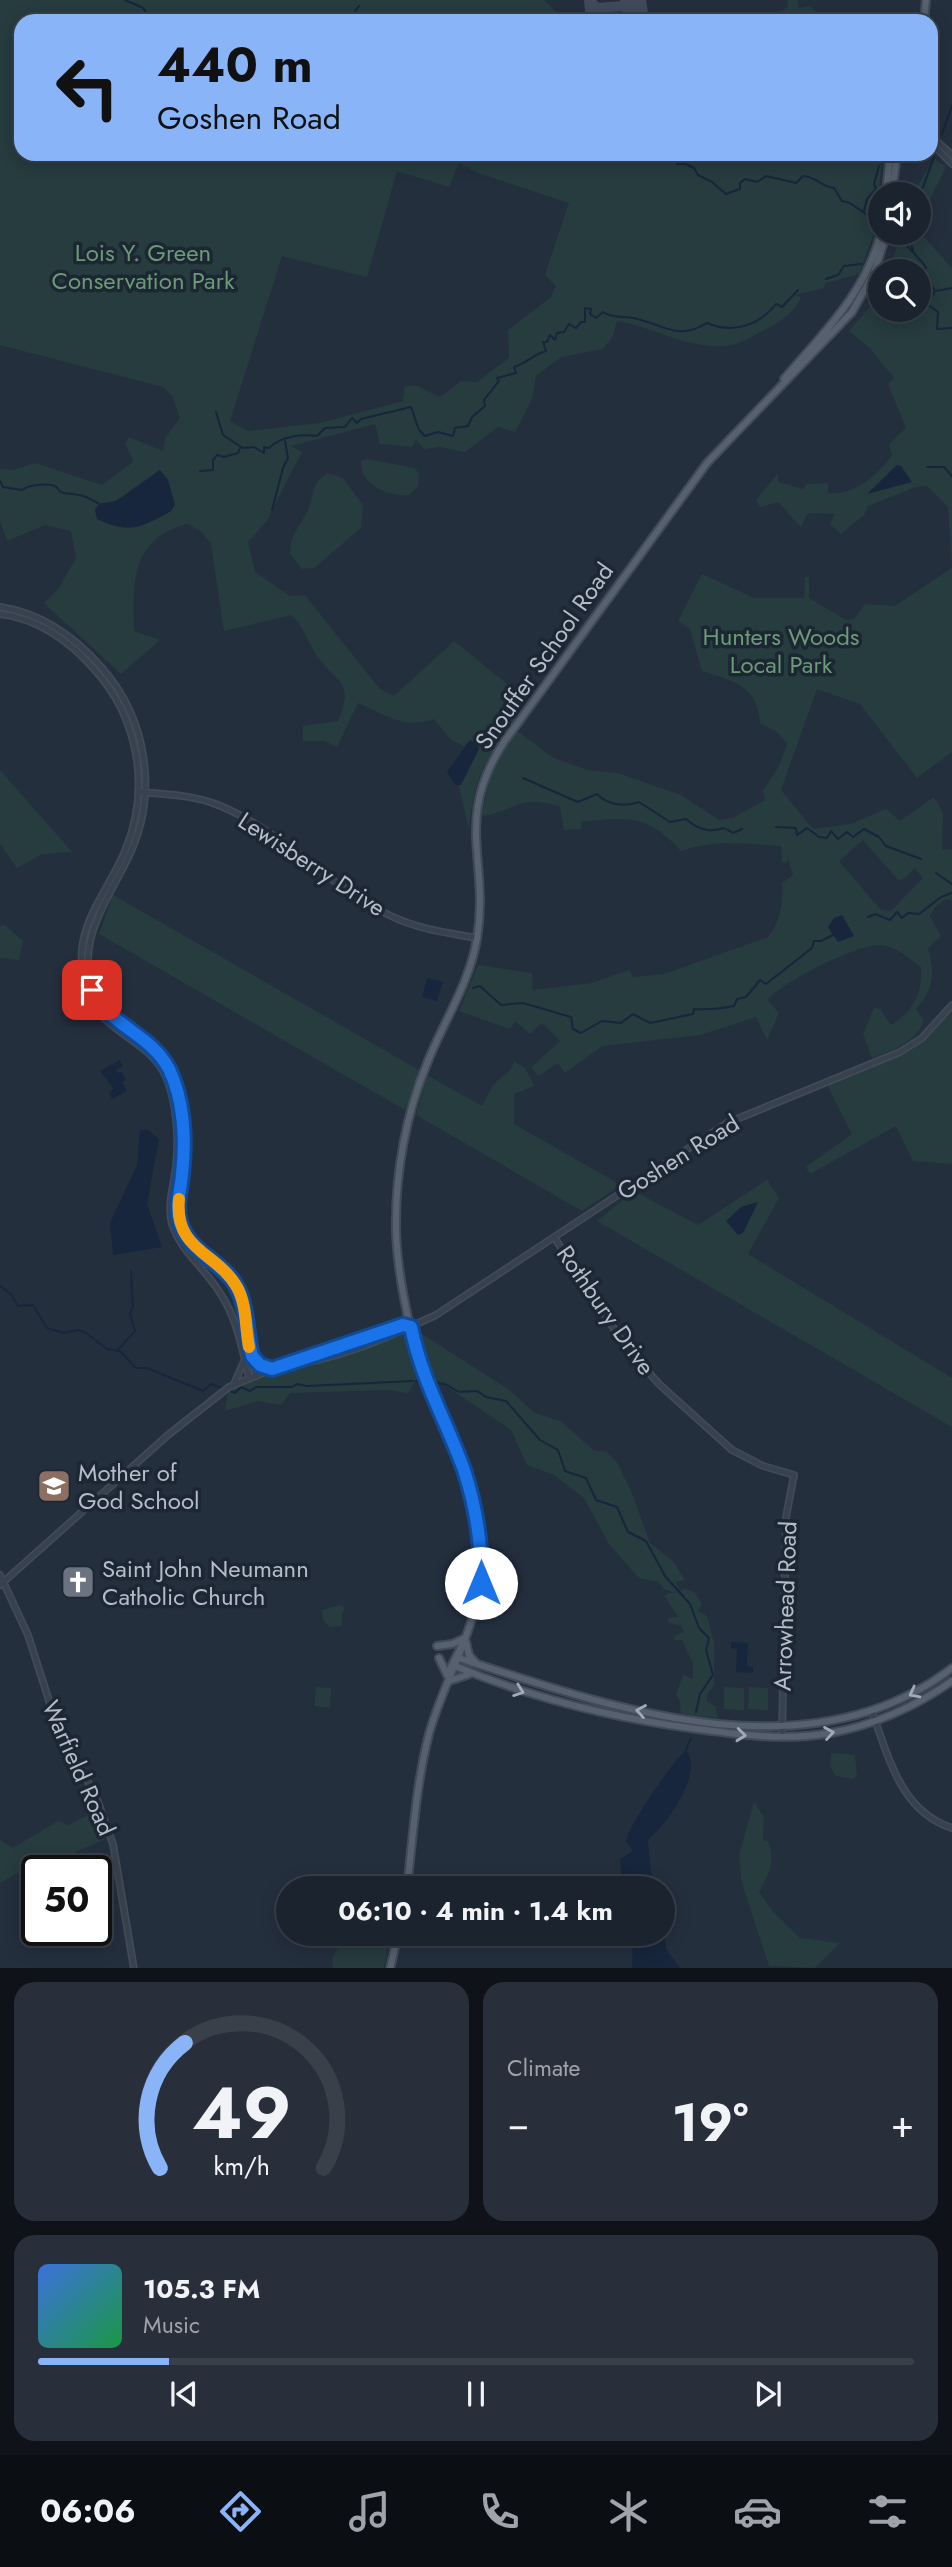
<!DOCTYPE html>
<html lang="en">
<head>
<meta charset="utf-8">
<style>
  body { margin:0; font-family:Jost,sans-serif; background:#282f3a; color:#f1f3f6; height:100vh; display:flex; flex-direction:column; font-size:26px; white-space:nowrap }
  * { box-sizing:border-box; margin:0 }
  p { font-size:23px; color:#a0a4aa }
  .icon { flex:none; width:38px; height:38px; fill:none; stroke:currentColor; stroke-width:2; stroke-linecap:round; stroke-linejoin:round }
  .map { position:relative; height:1968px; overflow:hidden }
  .details { display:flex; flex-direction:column; gap:14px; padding:14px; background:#0f1319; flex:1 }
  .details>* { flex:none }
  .hud { position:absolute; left:14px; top:14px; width:924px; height:147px; border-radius:21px; box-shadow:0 4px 18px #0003,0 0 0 2px #39404a; background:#8ab4f8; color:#111; overflow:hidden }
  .fabs { position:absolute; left:868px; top:182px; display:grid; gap:14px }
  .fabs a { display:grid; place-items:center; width:63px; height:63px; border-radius:50%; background:#1b232e; box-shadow:0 4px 18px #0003,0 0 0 2px #39404a; font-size:35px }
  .speed { position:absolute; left:21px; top:1855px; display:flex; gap:14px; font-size:35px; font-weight:700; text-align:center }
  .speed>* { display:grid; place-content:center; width:91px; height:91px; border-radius:50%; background:#1b232e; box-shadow:0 4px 18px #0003,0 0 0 2px #39404a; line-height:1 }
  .speed .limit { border:4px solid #111; border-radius:10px; background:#fff; color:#111 }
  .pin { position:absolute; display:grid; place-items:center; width:60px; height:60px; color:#fff; margin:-30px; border-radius:14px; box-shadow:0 4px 10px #0006 }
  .me { position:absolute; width:77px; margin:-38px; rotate:0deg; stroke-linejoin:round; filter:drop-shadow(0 0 5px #0008) }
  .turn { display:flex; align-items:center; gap:24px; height:147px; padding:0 28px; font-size:32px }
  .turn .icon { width:91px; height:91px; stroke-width:2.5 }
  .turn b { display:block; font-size:49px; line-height:60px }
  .big { font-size:52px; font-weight:700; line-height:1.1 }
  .details .tile { flex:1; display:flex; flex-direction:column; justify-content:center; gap:10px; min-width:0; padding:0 24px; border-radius:21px; background:#282f3a }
  .details .dial { align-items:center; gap:0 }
  .dial svg { height:182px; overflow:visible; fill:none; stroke:#39404a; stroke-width:7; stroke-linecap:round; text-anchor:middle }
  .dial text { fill:#f1f3f6; stroke:none }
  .song { display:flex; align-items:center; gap:21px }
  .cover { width:84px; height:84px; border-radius:10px; background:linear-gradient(135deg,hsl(220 70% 55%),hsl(140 70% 35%)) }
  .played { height:7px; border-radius:4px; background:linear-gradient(90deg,#8ab4f8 15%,#39404a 15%) }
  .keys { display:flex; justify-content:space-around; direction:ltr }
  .heat { display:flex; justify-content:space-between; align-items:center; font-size:38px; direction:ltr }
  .details .tiles { flex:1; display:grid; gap:14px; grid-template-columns:1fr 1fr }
  .tile:last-child { grid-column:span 2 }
  .trip { position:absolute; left:276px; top:1876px; width:399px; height:70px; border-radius:35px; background:#1b232e; box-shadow:0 4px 18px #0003,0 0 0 2px #39404a; font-weight:700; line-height:70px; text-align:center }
  .tabs { display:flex; height:112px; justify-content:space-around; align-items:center; background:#0b0e12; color:#a0a4aa }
  .tabs .icon { width:49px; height:49px }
  .tabs .on { color:#8ab4f8 }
  .tabs b { font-size:32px; color:#f1f3f6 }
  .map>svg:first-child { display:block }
</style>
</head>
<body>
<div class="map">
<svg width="952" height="1969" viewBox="0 0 952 1969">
  <rect width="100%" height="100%" fill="#242f3e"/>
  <path fill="#263c3f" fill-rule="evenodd" d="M0,0H544L565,21H21V154H882L877,225L859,274L826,283L824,288L794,295L801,297C796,311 779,323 766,329C756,334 743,343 732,345C691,352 656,327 617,321L613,336L603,349L561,357L536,376L532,399L515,432L498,427L465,452L440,447L424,449L416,440L412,447L380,444L375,424L291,446L302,452L266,522L248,542L255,572L290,596L305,595L379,688L394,696L454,641L521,695C521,720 499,739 487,761C475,782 471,807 469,830L459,786L479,749L470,741L464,746L451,740L434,719C406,730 385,715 358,703L337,747L325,741H303V726L338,721C356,680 335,682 317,656C307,641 305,628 291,615L224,631L211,544L201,531L187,524C130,539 133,583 134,631L160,640L121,674L44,603L59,588L76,558L71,531L45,525L7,541L0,521V469L14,470L35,463L102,485L134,461L125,444L129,437L163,451L165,438L180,418L172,396L163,387L0,345ZM459,163L478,173L569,203L545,275L556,286L551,297L508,330L509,358L477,382L461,381L440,397L417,386H405L403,401L320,423L248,431L230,421L282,256L367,277L397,171L449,187ZM131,491L171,511C141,528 129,534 97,519L99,504L116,501Z
    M788,0H798L799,8L811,6L822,21H758L787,8Z
    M934,158L946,167L926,207L923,236L952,268V566L948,507L927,486L916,487L868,506L864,515L841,534L830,524L835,514L808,513L801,527L778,502L760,507L756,500L778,473V482L803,489L807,484L828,483V493C854,496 878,475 892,455L889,444L906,428L888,384L894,378L870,348L849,331L880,295V310H919V271H894L891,264L902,233H919V194H913Z
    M367,459L414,468L419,473L418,486L409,495C390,497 359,485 361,461Z
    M328,473L343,478L363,505L361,528L314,568L302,569L290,554C291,529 301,527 309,507C315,493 312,481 328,473Z
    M952,568V752L917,778L860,704L817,689L781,790L813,829L851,824L886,809L900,821L934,797L943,813L942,850L952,849V900L946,899L936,906L930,916L941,936L928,948C935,972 934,990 916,1009L924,1020C916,1043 893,1050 872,1058L863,1034L874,1008L880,1009L891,1025C913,1012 923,993 921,967C909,958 895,945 878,945C851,947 785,981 767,1000L779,1013L767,1040L756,1017L700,1035L602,1046L565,1073L558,1063L538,1076L531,1067L560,1041L542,1023L530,1034L515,1021L510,1029L459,1011L478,965L532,973L533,990L592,983L629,970L633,977L664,974L768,937C781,920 783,904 782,883L793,875L788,859L786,863L782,862L781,846C747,844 713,839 681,851C647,814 628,817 581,822V829L564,830L560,807C521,793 515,811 483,816L481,813L494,765L516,730L552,757L587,770L618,773L681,795L719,820L733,818L765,800L763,791L779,766L787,744L777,732L760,723C758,686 734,681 702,671L690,629L678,621L702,574L754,598H804L805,577H809V598L846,620L854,619L865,604L895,606ZM863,840L898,880L904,879L915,868L923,878L891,911L881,910L839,861Z
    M0,770L72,852L42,854L17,868L0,844Z
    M113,895L419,1070L405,1110L99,934Z
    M5,925L23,941L19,960L0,958V926Z
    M952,1012V1164L913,1161L896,1126L810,1174L806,1167L852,1134L827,1085L871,1068L870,1065L920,1040Z
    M514,1061L525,1068L534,1086L514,1094V1124L621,1185L582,1211L416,1115L427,1075L482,1106L493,1085L511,1069Z
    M767,1180L779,1198L748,1254L952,1378V1427L597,1221L634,1191L698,1225Z
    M411,1327L508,1389L535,1413L562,1422L593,1450L607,1452L618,1464L632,1493L650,1543L673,1561L685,1580L675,1582L680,1589L675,1593L664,1589L658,1582L639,1578L609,1544L584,1498L554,1475L527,1465L511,1430L422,1370L408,1393L387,1390L290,1393L281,1405L258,1401L225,1411L229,1387L272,1369L336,1358L405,1332Z
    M685,1589L694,1592L702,1603L698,1611L707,1616L714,1643V1685L707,1695V1701L715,1706L718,1718L681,1714L680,1701L676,1694L683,1675L693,1679V1664L682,1640H674L676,1635L684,1632L680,1625L668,1623L669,1618L678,1617L664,1595Z
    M341,1605L345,1609L342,1613V1626L330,1627L323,1620L322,1610Z
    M316,1687L331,1688L330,1708L314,1706Z
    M724,1687L744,1688V1710L724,1709Z
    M749,1687L768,1688V1710L748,1709Z
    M831,1753L855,1755L857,1776L852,1779L836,1776L830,1767Z
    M754,1802L764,1817L763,1840L768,1841C776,1861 769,1874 759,1892L774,1913L800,1938L840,1943L815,1968L769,1966L742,1883L739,1855Z
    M95,1812L105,1839L53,1862L56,1871H37V1874L32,1865L0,1883V1840L13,1848L58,1821L68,1825Z
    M342,1934L353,1941H389L384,1968H333L332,1958L338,1948L326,1938Z"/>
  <path fill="#17263c" d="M897,465L901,466L912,482L867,494Z
    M160,470L168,480L175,505L171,511C140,528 130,534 97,519L95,510L99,504L116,501Z
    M470,740L477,744L479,749L461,785H455L447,772Z
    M842,915L854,936L838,942L828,927L834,918Z
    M427,978L443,982L437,1001L422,997Z
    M120,1060L123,1066L116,1070L118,1073L122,1072L126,1080L122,1082L127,1091L112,1099L109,1092L114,1089L100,1071Z
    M140,1130H148L159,1139L147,1204L162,1247L113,1255L110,1223L137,1165Z
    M758,1202L743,1233L738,1235L726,1221L741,1207Z
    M731,1642L748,1643L747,1666L753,1667V1673L736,1672L737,1649L731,1648Z
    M686,1750C705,1772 666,1825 648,1840L652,1881L659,1888H622L620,1859L633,1851L626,1842C627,1827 674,1760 686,1750Z
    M663,1895L666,1949L680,1968H632L633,1934H663Z"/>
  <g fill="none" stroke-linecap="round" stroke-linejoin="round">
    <path stroke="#17263c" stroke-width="2" d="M125,0L143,8L152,21
      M352,16L359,6
      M320,21H323
      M331,21V17L338,21
      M343,21L352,16L355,21
      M942,134L952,106
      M682,154L677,164H686L694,168L698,175L712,182L726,194L740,189V183L745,179L757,182L766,176L796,183L803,176C817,177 822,187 834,188L842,201L850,203L880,224
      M919,198L934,157
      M864,211L867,199L876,189L874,184L879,166
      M895,233L923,263L926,268L919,276
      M913,250L910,241L917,238V233
      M890,266L898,271
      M826,279L838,275L844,266L861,264
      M919,291L932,286L935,291L927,304L938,312L937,329L952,328
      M936,291L952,288
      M216,412L223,435L243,448L254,447L264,453V447L269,448C281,436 301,434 317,436L325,428L345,427L352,418L357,423L361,419L411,407L419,430L425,436L438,432L453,436L455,428L468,426L472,417L485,406L484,400L499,381L497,378L516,373L514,367C527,363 532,355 546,351L543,342H547L550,335L555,340L557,333L564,332L569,324L576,328L581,322H585V308L591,309L590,314L596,318L603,312C610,318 624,316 634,318C664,325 678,341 707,323C732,334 759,326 776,304L782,307L798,290
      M927,467H944L952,476
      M200,471L213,470V460L217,455L224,457L238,453L240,448
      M0,481L3,487L22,490C28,485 47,483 55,486C60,489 57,492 64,493C81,495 83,494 99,504
      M272,510L283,468L288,458L285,441
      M523,778L578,802L597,794C607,805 625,807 639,802L670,822L686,819C697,829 710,833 724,828L733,833L742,829
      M776,827L796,828L797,835L807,828L819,837L827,838L831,831L838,839L847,832L853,837L864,829L879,837L886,846L921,859
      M936,873L952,884
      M868,917L875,914L890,920L897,912L902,918L908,913L919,914L941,897L952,893
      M473,988L480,986L501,1005L523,1003L571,1017L573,1029L581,1033L602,1021L621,1023L633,1014L650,1023L693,1014L694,1009C708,1010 719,1009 734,1006L737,999L746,997L760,980L766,984L812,948L814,941H821L833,935
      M0,1286L11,1294L18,1306L33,1305L47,1328L64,1333L78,1330L86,1333L107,1349L120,1351L136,1368H147L203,1391L211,1384L222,1388
      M117,1351L135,1331L130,1314L133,1307L131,1271
      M416,1381L419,1382
      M435,1383L445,1384L459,1392L477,1391L486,1397L506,1401L540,1440L558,1450L565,1471L586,1478L596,1500L617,1507L628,1532L646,1541L665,1576L690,1604L699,1628L709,1638L706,1650L713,1675L700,1694L696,1712
      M230,1391L235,1393L241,1387L250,1391L256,1387H292L297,1384L307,1386L413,1381
      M686,1750L691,1738"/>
    <path stroke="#3f4a5a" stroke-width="10" d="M589,0L597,8L634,5
      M589,0L591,21"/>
    <path stroke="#3f4a5a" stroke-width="26" d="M633,0L636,21"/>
    <defs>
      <path id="minor" d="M931,136L952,155
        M931,143L952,164
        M0,607C41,613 75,637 102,668C148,721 159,796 127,860C107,901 77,939 92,988C102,1025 148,1034 167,1066C185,1097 186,1140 182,1175C181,1189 175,1207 180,1222C189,1252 219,1260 235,1284C246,1300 251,1354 256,1376
        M0,614C37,618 70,641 94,669C139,718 151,789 125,851C104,900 69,930 86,989C98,1032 149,1038 166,1077C177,1103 179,1139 176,1166C174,1186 167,1204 172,1224C181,1252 205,1268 220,1293C237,1318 242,1349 249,1377
        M139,792C165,794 193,795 218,805C281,830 328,886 389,915C417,929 447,933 477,938
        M554,1237L626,1347L660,1385L732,1450L763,1466L794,1475L786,1517L782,1738
        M253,1357L260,1365L271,1369
        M277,1367C336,1361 384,1339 436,1315L727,1123L900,1052L922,1038L952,1005
        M234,1384L244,1361
        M0,1575L28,1635L52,1710L98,1802L113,1844L134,1969
        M0,1585L168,1435L229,1387L294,1360L403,1325L411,1327
        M872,1712C889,1757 900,1811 952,1828"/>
      <path id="major" d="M924,21L926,0
        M886,194L890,154
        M892,194L897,154
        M784,379C824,332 865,294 881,233
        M466,1642L469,1655L476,1663
        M437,1646L452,1644L465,1638
        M439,1658L447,1675
        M459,1658C612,1708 809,1778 952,1668
        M455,1666C534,1699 613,1718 697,1729C742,1735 785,1741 830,1733C872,1726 917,1706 952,1681
        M449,1671L463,1643
        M449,1681L470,1674
        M407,1888C413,1837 416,1784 429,1734C446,1672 485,1619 481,1552C478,1494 451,1446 430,1394C413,1351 397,1276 396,1230C395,1173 406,1113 428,1061C445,1019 469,984 477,939C490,861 453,820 504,742L707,463L852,312L874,273L887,233
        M390,1969L398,1934"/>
    </defs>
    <use href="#minor" stroke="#414a57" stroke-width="8"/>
    <use href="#major" stroke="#414a57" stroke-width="10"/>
    <use href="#minor" stroke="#38414e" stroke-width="4.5"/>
    <use href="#major" stroke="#56606e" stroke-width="6"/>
  </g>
  <defs><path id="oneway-chevron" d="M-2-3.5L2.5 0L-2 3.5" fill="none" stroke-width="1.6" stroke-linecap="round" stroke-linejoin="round" transform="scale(1.75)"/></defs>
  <g stroke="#a1aab7">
    <use href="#oneway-chevron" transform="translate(519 1691) rotate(20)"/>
    <use href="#oneway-chevron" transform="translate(914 1693) rotate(152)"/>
    <use href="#oneway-chevron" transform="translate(641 1711) rotate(-170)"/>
    <use href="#oneway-chevron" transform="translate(829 1733) rotate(-9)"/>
    <use href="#oneway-chevron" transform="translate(741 1735) rotate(6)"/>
  </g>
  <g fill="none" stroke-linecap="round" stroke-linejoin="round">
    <defs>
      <path id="route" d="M92,990C109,1026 151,1034 169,1069C184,1100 186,1140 182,1174C181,1189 175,1207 180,1222C189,1252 220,1260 235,1284C248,1305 246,1333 252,1356L260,1365L272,1369L403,1325L411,1327C422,1381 446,1420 464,1470C476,1507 482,1544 481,1583"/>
    </defs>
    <use href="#route" stroke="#114b97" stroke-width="18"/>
    <use href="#route" stroke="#1a73e8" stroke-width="12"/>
    <path stroke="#f59e0b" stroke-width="12" d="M179,1199C174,1251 217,1252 237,1287C247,1305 245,1327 249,1347"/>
  </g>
  <defs>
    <symbol id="school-square" viewBox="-11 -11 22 22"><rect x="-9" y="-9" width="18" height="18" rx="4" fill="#8d6e63" stroke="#1d2633"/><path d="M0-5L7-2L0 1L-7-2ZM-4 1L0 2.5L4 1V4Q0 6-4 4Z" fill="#fff"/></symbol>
    <symbol id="church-square" viewBox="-11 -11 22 22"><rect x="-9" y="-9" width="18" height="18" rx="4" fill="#6b7280" stroke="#1d2633"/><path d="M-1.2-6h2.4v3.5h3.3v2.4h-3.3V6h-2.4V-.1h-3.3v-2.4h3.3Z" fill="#fff"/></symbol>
  </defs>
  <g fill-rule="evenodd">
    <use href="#school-square" x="35" y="1467" width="38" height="38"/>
    <use href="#church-square" x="59" y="1563" width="38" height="38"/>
  </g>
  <g text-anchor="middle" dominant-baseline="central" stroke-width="7" stroke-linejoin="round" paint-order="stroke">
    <g font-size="24" fill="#6b9a76" stroke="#1d2633">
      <text x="143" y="252">Lois Y. Green<tspan x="143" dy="28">Conservation Park</tspan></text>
      <text x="781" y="636">Hunters Woods<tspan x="781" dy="28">Local Park</tspan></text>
    </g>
    <g font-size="24" fill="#b4bcc9" stroke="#1d2633">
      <text transform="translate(544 656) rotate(-55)">Snouffer School Road</text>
      <text transform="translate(312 864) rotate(33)">Lewisberry Drive</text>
      <text transform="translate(678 1157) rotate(-32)">Goshen Road</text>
      <text transform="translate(606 1310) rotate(55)">Rothbury Drive</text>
      <text transform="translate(785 1606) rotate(-88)">Arrowhead Road</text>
      <text transform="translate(79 1768) rotate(66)">Warfield Road</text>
    </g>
    <g font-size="24" fill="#b4bcc9" stroke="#1d2633" text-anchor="start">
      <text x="78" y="1472">Mother of<tspan x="78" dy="28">God School</tspan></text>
      <text x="102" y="1568">Saint John Neumann<tspan x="102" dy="28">Catholic Church</tspan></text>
    </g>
  </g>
</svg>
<div class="fabs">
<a><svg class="icon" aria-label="sound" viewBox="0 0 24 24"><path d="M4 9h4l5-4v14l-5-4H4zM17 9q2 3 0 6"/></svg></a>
<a><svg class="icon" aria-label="search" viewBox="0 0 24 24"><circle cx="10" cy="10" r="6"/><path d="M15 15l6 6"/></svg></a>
</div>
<div class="speed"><div class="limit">50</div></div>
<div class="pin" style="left:92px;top:990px;background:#d93025"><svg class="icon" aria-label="arrive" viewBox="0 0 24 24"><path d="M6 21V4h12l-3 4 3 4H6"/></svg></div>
<svg class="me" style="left:481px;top:1583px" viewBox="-20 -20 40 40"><circle r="19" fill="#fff"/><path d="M0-13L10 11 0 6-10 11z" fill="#1a73e8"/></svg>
<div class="trip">06:10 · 4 min · 1.4 km</div>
<div class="hud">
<div class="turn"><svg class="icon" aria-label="left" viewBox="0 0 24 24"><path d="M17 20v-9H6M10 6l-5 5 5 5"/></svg><div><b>440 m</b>Goshen Road</div></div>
</div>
</div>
<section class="details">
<div class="tiles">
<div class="tile dial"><svg viewBox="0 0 100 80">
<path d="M14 69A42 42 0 1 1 86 69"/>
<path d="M14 69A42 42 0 0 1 25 14" stroke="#8ab4f8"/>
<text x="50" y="56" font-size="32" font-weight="700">49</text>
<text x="50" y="72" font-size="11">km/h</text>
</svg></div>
<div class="tile"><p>Climate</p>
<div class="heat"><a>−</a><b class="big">19°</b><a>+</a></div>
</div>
<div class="tile">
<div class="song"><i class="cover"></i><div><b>105.3 FM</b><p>Music</p></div></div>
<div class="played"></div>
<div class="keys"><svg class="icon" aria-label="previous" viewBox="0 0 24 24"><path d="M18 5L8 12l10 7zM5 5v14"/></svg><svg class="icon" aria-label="pause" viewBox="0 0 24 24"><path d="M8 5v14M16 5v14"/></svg><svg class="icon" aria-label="next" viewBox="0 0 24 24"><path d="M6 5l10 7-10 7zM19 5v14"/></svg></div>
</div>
</div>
</section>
<nav class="tabs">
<b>06:06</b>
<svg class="icon on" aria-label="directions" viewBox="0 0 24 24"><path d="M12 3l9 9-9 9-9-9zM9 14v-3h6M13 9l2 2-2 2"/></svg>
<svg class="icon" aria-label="music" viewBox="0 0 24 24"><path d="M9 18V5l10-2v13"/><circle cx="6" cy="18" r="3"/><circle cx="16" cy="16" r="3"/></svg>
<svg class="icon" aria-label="phone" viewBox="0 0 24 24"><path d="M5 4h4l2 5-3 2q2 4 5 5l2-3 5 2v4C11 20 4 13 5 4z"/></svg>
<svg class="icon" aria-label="climate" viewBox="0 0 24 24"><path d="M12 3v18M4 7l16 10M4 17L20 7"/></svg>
<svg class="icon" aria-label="car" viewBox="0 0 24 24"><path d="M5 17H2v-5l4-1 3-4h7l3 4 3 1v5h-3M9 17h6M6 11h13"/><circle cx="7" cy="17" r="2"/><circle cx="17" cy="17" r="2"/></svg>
<svg class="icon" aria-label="filters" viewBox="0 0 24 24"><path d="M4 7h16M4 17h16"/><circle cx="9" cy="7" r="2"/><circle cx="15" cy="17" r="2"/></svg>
</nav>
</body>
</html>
